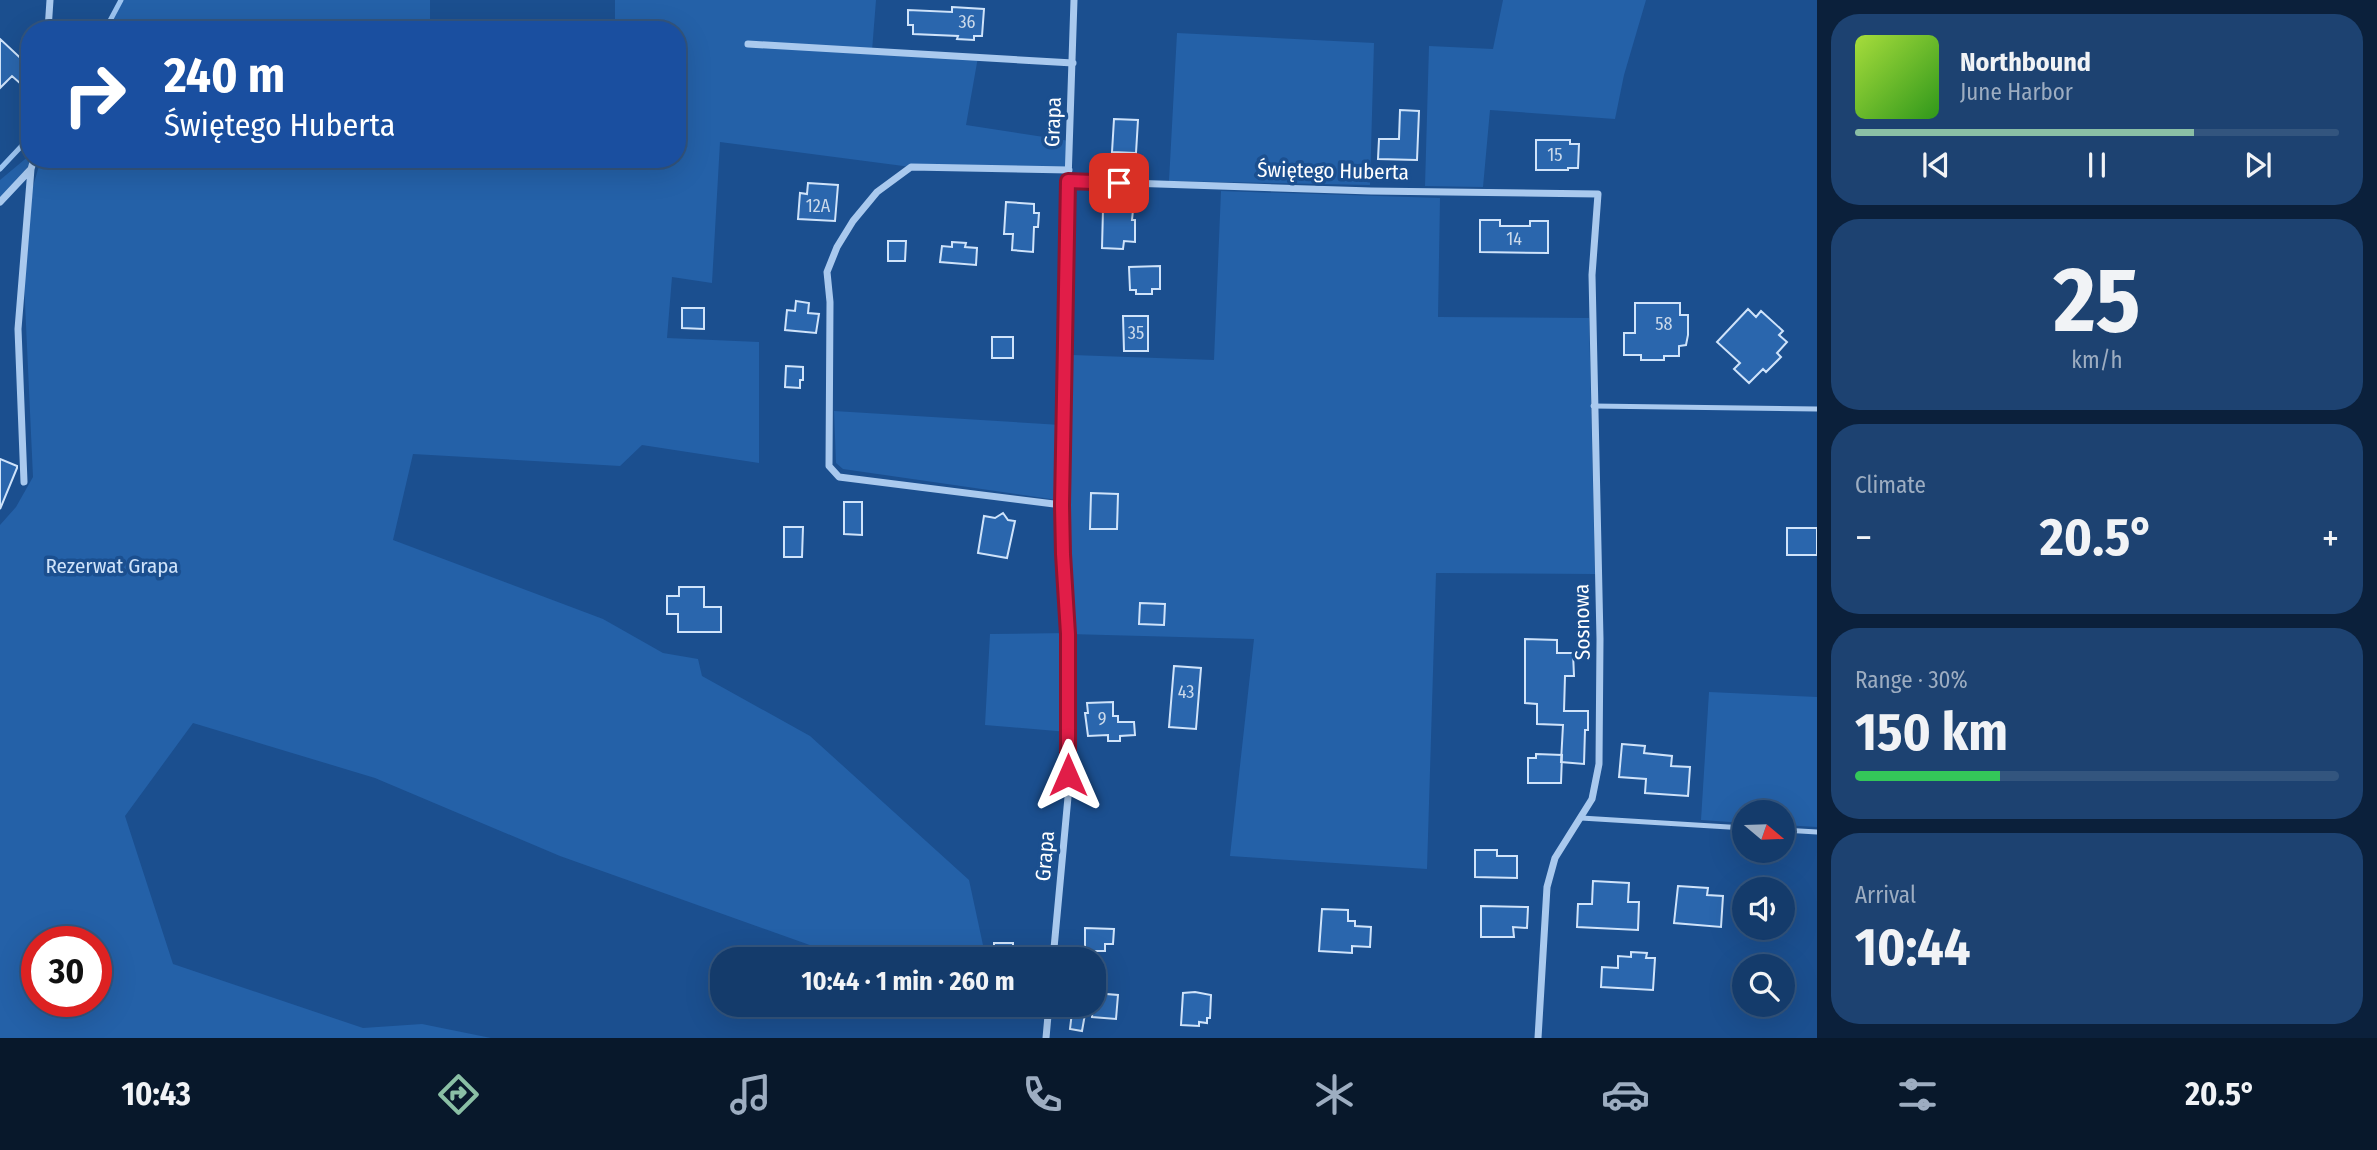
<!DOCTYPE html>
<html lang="en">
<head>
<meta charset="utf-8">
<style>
  body { margin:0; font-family:"Fira Sans Condensed",sans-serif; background:#1d4271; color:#f1f3f6; height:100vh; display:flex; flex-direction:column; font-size:26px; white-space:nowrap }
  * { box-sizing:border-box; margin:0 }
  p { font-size:23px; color:#9dadc1 }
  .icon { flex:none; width:38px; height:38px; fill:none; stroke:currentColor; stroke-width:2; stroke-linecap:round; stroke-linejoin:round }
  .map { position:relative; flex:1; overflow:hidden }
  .side { display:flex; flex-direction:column; gap:14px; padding:14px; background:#0b203b; width:560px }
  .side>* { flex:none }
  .banner { position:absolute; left:21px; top:21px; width:665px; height:147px; border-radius:28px; box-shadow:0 7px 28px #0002,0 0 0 2px #33557e; background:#1a4fa0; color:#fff; overflow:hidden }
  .needle { width:46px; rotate:109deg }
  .fabs { position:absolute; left:1732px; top:800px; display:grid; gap:14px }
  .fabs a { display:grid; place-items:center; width:63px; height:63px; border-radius:50%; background:#143b6b; box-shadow:0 7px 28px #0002,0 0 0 2px #33557e; font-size:35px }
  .speed { position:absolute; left:21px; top:926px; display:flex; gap:14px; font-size:35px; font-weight:700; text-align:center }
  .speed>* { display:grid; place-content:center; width:91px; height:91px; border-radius:50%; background:#143b6b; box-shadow:0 7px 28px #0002,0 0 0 2px #33557e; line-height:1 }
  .speed .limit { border:10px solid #d22; background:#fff; color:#111 }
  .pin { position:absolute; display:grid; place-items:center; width:60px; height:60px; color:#fff; margin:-30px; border-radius:14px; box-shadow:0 4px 10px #0006 }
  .me { position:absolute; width:77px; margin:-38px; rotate:0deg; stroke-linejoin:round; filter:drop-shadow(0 0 5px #0008) }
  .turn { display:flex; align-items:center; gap:24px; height:147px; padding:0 28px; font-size:32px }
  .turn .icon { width:91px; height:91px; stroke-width:2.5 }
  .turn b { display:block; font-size:49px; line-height:60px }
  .big { font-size:52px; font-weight:700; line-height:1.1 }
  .side .card { flex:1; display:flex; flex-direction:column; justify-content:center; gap:10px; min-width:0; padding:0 24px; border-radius:28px; background:#1d4271 }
  .side .dial { align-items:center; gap:0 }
  .dial b { font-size:91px; line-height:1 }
  .song { display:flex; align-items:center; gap:21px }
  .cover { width:84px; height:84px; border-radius:10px; background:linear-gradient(135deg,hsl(80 70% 55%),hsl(110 70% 35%)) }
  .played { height:7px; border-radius:4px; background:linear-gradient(90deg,#8abfa5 70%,#33557e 70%) }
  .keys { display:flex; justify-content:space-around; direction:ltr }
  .heat { display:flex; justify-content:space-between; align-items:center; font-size:38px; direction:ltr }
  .charge { height:10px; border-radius:5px; background:linear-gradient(90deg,#34c759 30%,#33557e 0) }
  .trip { position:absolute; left:710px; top:947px; width:396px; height:70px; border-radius:28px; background:#143b6b; box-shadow:0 7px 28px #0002,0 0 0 2px #33557e; font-weight:700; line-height:70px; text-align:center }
  .tabs { display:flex; height:112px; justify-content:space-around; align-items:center; background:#08182b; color:#9dadc1 }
  .tabs .icon { width:49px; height:49px }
  .tabs .active { color:#8abfa5 }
  .tabs b { font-size:32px; color:#f1f3f6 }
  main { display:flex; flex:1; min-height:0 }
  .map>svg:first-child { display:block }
</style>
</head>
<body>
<main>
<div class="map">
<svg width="1817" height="1038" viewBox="0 0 1817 1038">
  <rect width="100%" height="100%" fill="#1b4f8f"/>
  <path fill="#2461a8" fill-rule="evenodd" d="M122,0H430V25L489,30H48V19L108,23Z
    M615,0H876L872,51L978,57L966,125L1070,141L1069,170L911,167L720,142L712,283L672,277L667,338L759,342V463L642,445L620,466L413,454L393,540L603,619L663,653L698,659L702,676L810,736L969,880L986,959H849L560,856L375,778L193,723L125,816L173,964L363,1028L422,1024L491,1038H0V525L16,507L33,477L24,281L27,207L41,159H677V30H615ZM37,942H96V1001H37Z
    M1503,0H1646L1624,75L1615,119L1490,110L1483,187L1425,186L1429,46L1493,49Z
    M1177,33L1374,43L1370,185L1169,181Z
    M30,155V159H34L0,202V180Z
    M1221,191L1440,198L1438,317L1589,318L1595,574L1436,573L1427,869L1230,856L1254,639L1069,634L1068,732L985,725L990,634L1068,633L1067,551L1072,355L1214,360Z
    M834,411L1061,425L1058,500L843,469L836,463Z
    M1709,692L1817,697V827L1783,825V812H1745V823L1701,820Z"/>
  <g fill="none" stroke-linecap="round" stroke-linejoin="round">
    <path stroke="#9cc4f0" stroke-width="5" d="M105,30L121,0
      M0,169L30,137"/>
  </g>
  <path fill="#2a66ad" stroke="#cfe3fa" stroke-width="2" d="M952,7L984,9L982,36H974V40L957,39L958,36L913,34V25H908V10L952,12Z
    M0,39L30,67V92L12,76L0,88Z
    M1400,110L1419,111L1417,160L1378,159L1379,139H1399Z
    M1114,119L1138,120L1136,153L1112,152Z
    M1536,140H1570V144H1579L1578,168H1568V170H1536Z
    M808,183L838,185L835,221L798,219L800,193L807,194Z
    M1006,202L1034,204V213H1039L1038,227H1034L1033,252L1012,250L1013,234H1004Z
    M1103,209L1133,210L1132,220H1135V242L1124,241L1123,249L1102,248Z
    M1480,220H1500V226H1530V221H1548V253L1480,252Z
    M888,241H906L905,261H888Z
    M952,242L966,243L965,247L977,248L976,265L940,262L942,246L952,247Z
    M1160,266V289H1152V294H1136V290H1130L1129,267Z
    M796,301L809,303L808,313L819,314L816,333L785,330L787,310L795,311Z
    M1635,303H1680V315H1688V335L1686,345L1679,346V356H1664V360H1641V355H1624V333H1635Z
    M682,308H704V329L682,328Z
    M1748,309L1756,317L1761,311L1783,331L1779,335L1787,342L1777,353L1781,357L1766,372L1763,369L1749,383L1734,369L1740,363L1717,342Z
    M1123,316H1148V351H1124Z
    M992,337H1013V358H992Z
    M786,366L803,367V380H800V388L785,387Z
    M0,459L17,466V468L0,509Z
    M1091,493L1118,494L1117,529H1090Z
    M844,502H862V535L844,534Z
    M1003,513L1008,520L1015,521L1007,558L978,553L984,516L995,518Z
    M784,527H803L802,557H784Z
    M1787,528H1817V555H1787Z
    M679,587H704V607H721V632H678V614H667V596H679Z
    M1140,603L1165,604L1164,625L1139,624Z
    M1525,639L1557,640V653H1573L1574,676H1565L1564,711H1588V730H1585L1584,764L1561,762L1563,725L1537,724V704L1525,703Z
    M1174,666L1201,668L1196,729L1169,727Z
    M1113,702V716H1118V722H1134L1135,735L1120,736V741H1108V735L1088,736L1085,713H1088L1087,703Z
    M1622,744L1645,746L1644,753L1672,756L1671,766L1690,767L1688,796L1645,793L1646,779L1619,777Z
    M1536,754L1562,755L1561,783H1528V758H1536Z
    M1475,850H1497V856H1517V878L1475,877Z
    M1593,881L1629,883L1628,902H1639L1638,930L1577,927L1578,904H1592Z
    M1678,886L1708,888L1707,895L1723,896L1721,927L1674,923Z
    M1481,906L1528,907L1527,928L1513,927L1514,937H1481Z
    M1322,909L1348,910V921H1355V926L1371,927L1370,947L1352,946V953L1319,951Z
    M1085,928L1114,929L1113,944H1105V951H1085Z
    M994,943H1013V959H994Z
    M1631,952L1647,953L1646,958H1655L1653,990L1601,987L1602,967L1618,968V956L1631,957Z
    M1195,992L1211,995L1210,1018H1207V1023L1199,1022V1026L1181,1025L1183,993Z
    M1094,993L1118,995L1116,1019L1092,1017Z
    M1072,1012L1085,1014L1082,1031L1070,1029Z"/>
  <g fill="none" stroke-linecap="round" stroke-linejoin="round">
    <path stroke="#a9c9ee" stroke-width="5" d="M1593,406L1817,409
      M1581,818L1745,828
      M1783,830L1817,832"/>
    <path stroke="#a9c9ee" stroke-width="7" d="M48,30L50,0
      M748,44L1073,63
      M1068,181L1371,191L1598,194L1592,275L1600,639L1599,764L1592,799L1555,858L1547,887L1538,1038
      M0,202L31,169L34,159
      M24,482L18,329L31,169
      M1062,505L839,477L829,466L830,302L827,272L837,247L853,221L877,192L911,167L1069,170
      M1053,959L1068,797V634L1063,554L1062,505L1068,181L1074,0
      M1046,1038L1049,1004"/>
  </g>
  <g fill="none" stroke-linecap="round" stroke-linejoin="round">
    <defs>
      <path id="route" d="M1068,775V634L1063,554L1062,505L1068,181L1119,183"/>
    </defs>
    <use href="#route" stroke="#92132f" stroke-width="18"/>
    <use href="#route" stroke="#e11d48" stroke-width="12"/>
  </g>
  <g text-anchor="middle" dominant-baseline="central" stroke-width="7" stroke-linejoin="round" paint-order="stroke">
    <g font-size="18" fill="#cad9ea">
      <text x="967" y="22">36</text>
      <text x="1555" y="155">15</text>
      <text x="818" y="206">12A</text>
      <text x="1514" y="239">14</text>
      <text x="1664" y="324">58</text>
      <text x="1136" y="333">35</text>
      <text x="1186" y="692">43</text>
      <text x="1102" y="719">9</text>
    </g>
    <g font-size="21" fill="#fff" stroke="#1b4f8f">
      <text transform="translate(1053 122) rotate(-88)">Grapa</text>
      <text transform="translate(1333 171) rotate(1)">Świętego Huberta</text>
      <text transform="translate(1582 622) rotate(-91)">Sosnowa</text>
      <text transform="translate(1045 856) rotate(-85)">Grapa</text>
    </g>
    <g font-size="21" fill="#cfe3fa" stroke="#1b4f8f">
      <text x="112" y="566">Rezerwat Grapa</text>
    </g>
  </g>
</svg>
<div class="fabs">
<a><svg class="needle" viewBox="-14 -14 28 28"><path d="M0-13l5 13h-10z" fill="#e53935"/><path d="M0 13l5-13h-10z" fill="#9dadc1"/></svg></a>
<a><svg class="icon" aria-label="sound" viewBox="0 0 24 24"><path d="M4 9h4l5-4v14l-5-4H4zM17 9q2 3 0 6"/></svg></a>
<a><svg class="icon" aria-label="search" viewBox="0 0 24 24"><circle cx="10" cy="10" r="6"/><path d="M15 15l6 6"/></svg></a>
</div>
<div class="speed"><div class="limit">30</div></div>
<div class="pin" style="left:1119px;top:183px;background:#d93025"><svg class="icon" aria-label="arrive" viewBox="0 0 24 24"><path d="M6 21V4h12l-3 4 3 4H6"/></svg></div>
<svg class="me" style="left:1068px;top:775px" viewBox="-20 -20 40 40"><path d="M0-17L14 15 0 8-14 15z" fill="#e11d48" stroke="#fff" stroke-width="4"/></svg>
<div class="trip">10:44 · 1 min · 260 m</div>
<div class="banner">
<div class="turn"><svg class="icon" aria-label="right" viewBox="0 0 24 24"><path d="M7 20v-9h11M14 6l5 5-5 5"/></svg><div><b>240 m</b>Świętego Huberta</div></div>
</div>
</div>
<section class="side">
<div class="card">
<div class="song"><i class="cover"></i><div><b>Northbound</b><p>June Harbor</p></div></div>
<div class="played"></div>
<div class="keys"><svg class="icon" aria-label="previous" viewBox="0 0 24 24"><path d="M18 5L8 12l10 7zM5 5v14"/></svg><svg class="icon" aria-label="pause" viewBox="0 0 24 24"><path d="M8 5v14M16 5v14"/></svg><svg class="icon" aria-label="next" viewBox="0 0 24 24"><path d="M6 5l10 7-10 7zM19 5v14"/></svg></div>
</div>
<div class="card dial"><b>25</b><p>km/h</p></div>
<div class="card"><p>Climate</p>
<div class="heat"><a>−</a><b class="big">20.5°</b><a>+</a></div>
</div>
<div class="card"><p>Range · 30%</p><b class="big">150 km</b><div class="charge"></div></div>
<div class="card"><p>Arrival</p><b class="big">10:44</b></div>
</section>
</main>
<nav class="tabs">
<b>10:43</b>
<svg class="icon active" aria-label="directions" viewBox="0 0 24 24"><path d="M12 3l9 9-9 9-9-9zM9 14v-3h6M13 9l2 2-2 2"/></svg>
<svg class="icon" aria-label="music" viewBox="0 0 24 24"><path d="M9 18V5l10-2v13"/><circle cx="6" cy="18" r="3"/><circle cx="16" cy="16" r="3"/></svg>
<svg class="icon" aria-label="phone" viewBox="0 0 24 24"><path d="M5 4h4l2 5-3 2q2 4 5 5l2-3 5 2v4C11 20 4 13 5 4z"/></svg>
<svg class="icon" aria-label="climate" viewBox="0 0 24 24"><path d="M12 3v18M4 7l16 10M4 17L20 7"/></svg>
<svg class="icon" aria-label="car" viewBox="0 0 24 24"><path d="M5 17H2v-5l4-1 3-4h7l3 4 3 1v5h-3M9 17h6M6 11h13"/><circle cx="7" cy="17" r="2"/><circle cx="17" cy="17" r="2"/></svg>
<svg class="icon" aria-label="filters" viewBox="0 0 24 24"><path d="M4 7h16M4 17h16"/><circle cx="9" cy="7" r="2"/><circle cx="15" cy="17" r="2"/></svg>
<b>20.5°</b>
</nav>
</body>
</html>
